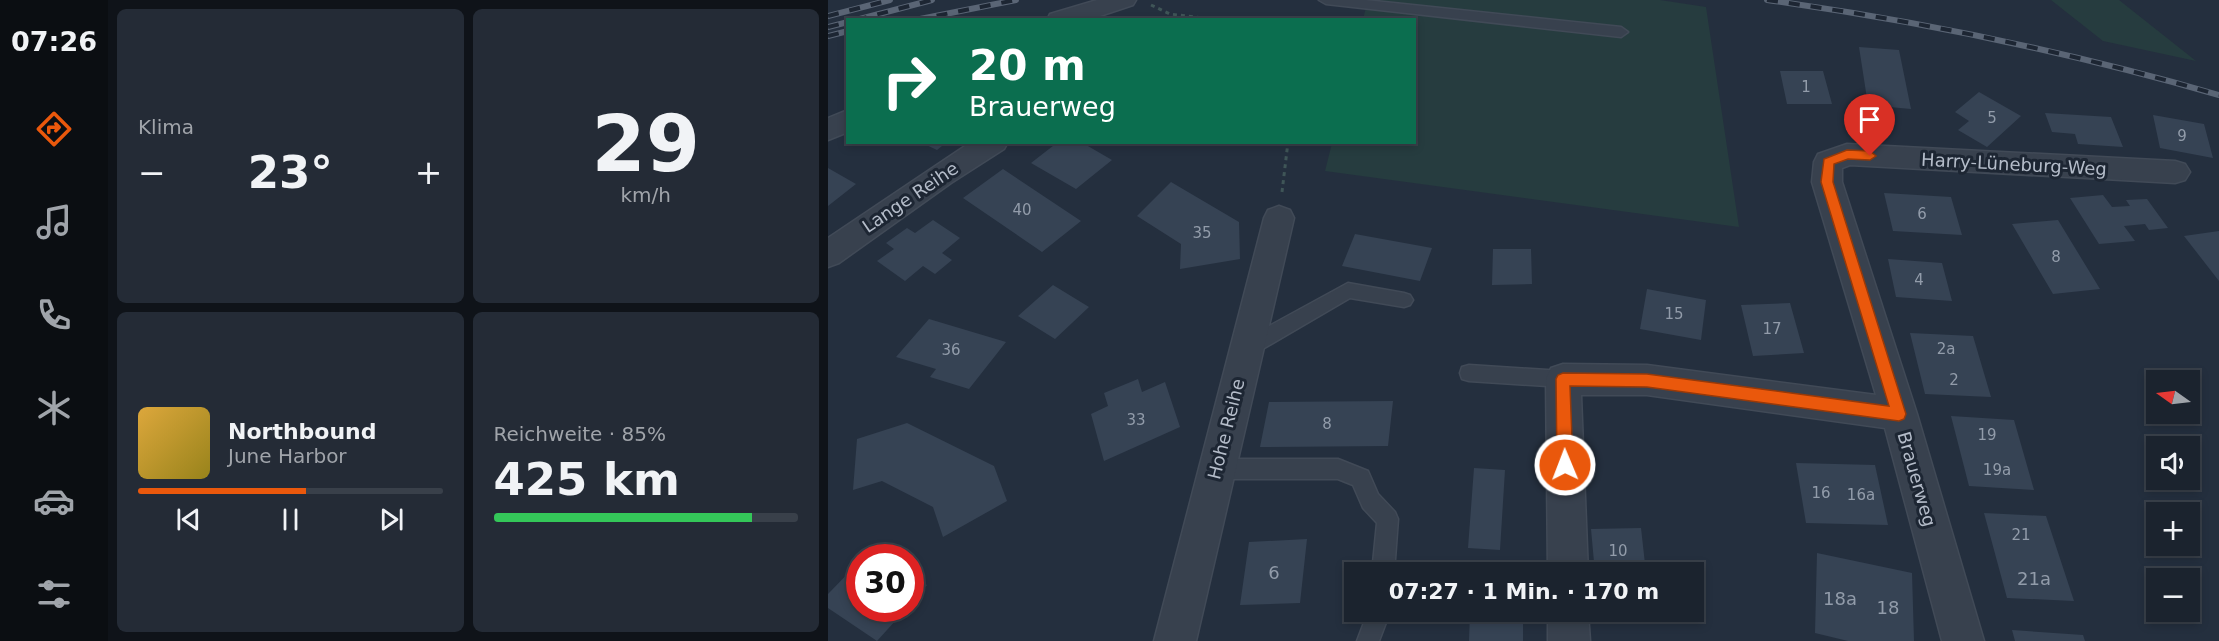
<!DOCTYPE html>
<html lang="de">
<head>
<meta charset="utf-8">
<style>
  body { margin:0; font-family:"DejaVu Sans",sans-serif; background:#242b36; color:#f1f3f6; height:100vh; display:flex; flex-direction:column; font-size:22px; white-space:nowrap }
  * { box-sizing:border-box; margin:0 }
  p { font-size:20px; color:#a0a4aa }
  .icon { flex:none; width:33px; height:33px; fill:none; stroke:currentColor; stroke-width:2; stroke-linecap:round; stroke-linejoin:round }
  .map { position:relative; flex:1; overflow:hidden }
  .sheet { display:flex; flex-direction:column; gap:9px; padding:9px; background:#0f1319; width:720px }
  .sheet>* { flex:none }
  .hud { position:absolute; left:18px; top:18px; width:570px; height:126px; border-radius:0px; box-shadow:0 3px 9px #0003,0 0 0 2px #39404a; background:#0b6e4f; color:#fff; overflow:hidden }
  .needle { width:39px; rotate:284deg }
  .fabs { position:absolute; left:1318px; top:370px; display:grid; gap:12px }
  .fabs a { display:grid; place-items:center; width:54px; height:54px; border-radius:0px; background:#1b232e; box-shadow:0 3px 9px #0003,0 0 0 2px #39404a; font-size:30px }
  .speed { position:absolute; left:18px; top:544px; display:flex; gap:12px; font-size:30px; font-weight:700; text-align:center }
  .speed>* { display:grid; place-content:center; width:78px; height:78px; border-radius:50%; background:#1b232e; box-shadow:0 3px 9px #0003,0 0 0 2px #39404a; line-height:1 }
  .speed .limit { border:9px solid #d22; background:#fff; color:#111 }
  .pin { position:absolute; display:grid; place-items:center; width:51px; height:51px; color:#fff; margin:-62px -26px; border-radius:50% 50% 50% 0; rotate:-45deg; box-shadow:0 0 6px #0007 }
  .pin .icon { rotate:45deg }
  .me { position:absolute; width:66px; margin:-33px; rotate:359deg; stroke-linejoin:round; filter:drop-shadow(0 0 4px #0008) }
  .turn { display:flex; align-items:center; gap:21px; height:126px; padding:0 24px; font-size:27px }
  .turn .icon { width:78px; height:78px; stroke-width:2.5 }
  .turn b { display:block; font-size:42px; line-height:51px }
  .big { font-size:45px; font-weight:700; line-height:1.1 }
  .sheet .card { flex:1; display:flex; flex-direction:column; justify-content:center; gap:9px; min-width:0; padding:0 21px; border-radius:9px; background:#242b36 }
  .sheet .dial { align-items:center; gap:0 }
  .dial b { font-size:78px; line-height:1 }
  .song { display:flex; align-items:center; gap:18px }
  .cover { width:72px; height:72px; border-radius:9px; background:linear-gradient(135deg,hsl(40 70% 55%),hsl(50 70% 35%)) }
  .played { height:6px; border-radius:3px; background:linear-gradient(90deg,#ea580c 55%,#39404a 55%) }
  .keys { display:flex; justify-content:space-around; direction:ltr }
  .heat { display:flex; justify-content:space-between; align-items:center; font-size:33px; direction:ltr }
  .charge { height:9px; border-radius:4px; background:linear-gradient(90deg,#34c759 85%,#39404a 0) }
  .sheet .tiles { flex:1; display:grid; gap:9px; grid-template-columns:repeat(2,1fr) }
  .trip { position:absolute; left:516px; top:562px; width:360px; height:60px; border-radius:0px; background:#1b232e; box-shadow:0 3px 9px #0003,0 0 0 2px #39404a; font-weight:700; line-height:60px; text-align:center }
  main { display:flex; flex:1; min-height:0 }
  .tab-bar { display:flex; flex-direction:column; width:108px; justify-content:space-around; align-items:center; background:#0b0e12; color:#a0a4aa }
  .tab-bar .icon { width:42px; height:42px }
  .tab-bar .on { color:#ea580c }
  .tab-bar b { font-size:27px; color:#f1f3f6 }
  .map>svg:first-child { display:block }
</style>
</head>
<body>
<main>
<nav class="tab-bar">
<b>07:26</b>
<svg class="icon on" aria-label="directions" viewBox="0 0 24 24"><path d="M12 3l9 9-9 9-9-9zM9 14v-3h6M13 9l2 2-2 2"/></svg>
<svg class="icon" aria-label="music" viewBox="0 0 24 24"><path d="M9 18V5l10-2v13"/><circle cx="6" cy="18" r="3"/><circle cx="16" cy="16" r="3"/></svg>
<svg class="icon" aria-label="phone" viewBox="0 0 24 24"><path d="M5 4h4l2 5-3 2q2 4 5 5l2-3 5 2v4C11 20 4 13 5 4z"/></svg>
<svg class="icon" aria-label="climate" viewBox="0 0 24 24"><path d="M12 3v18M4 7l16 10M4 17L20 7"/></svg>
<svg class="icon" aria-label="car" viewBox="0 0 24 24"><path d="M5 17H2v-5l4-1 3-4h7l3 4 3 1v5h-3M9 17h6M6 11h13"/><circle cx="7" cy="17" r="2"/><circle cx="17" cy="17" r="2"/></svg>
<svg class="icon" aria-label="filters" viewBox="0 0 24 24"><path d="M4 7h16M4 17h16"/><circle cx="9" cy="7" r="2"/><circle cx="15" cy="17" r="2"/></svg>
</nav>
<section class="sheet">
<div class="tiles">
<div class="card"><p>Klima</p>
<div class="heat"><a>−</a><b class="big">23°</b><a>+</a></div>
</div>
<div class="card dial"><b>29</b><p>km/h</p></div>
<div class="card">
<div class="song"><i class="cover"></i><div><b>Northbound</b><p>June Harbor</p></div></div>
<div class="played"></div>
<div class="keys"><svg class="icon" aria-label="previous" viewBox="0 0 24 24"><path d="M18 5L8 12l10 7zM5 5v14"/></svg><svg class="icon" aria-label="pause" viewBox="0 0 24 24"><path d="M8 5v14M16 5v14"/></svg><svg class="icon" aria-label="next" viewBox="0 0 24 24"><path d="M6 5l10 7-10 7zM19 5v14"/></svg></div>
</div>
<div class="card"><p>Reichweite · 85%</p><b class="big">425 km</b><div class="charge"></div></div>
</div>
</section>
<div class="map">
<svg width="1391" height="641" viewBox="0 0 1391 641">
  <rect width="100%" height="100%" fill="#242f3e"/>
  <path fill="#263c3f" d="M540,0H832L878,7L911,227L497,171L504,143L586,142V20L535,19Z
    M1223,0H1291L1368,61L1275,41Z"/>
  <path fill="#364354" d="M1031,47L1071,50L1083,109L1040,105Z
    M952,71H995L1004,104H959Z
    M1151,92L1193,116L1159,147L1130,130L1141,121L1127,112Z
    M1217,113L1283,117L1295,147L1250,144L1247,134L1224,132Z
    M1325,115L1376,124L1385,158L1332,148Z
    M92,142H119L109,150Z
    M230,142H253L284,160L248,189L203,163Z
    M0,168L28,184L0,206Z
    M175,169L253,221L214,252L135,198Z
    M343,182L411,222L412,259L352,269L353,244L309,216Z
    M1056,193L1123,197L1134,235L1065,231Z
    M1275,195L1284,207L1302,206L1298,200L1319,199L1340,228L1321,230L1317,224L1296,226L1307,241L1271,244L1242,198Z
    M105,220L132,238L114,253L124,260L107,274L95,266L77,281L49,261L66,249L58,243L79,228L87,233Z
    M1230,220L1272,289L1225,294L1184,224Z
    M1391,231V281L1356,236Z
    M527,234L604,248L592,281L514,266Z
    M665,249H703L704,284L664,285Z
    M1060,259L1114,263L1124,301L1068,297Z
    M225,285L261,307L227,339L190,316Z
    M819,289L878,300L873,340L812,329Z
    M962,303L976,353L925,356L913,305Z
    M101,319L178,342L141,389L102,377L108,369L68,357Z
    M1082,333L1145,336L1163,397L1097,394Z
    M310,379L314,392L337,382L352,427L276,461L263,414L280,406L276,393Z
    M565,401L560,446L432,447L441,402Z
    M1123,416L1186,420L1206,490L1141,486Z
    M79,423L166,466L179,501L115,537L105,507L54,481L25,490L29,439Z
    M968,463L1047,465L1060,525L978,523Z
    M646,468L677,470L672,550L640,548Z
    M1156,513L1218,516L1246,601L1179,598Z
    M813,528L818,573H767L763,529Z
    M479,539L472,603L412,605L421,542Z
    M42,549L57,558H34Z
    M989,553L1084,573L1086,641H1020L987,633Z
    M32,561V609H78L49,641L0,608V594Z
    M82,574L99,585L82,603Z
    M642,612H695V641H641Z
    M1184,630L1255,635L1257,641H1187Z"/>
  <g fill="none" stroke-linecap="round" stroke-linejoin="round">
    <defs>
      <path id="service" d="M491,0H537L793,27L800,32L793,37L498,4Z
        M520,283L576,293L582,295L585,300L582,305L576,307L522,298L426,354L419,356L412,354L410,348L412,342Z
        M641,365L735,371L742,373L744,379L742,385L735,387L641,381L634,379L632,373L634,367Z
        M388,459H510L540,471L550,494L567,512L570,519L566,573H544L549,523L535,508L525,485L510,479H388L381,476L378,469L381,462Z
        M540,612H562L551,641H529Z"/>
      <path id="minor" d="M269,0H308L305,5L260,20H219L222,14Z
        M20,110V132L0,140V118Z
        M143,142H180L176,149L123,183L11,263L0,267V238Z
        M1019,144L1347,161L1357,164L1362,172L1357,180L1347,183L1022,165L1014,168V182L1089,414L1156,641H1114L1057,428L819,395H753L760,573H720L718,379L723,368L735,364L819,365L1048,395L984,182L986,162L990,154Z
        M451,206L462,210L466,218L368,641H326L436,218L440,210Z
        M720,612H760L762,641H720Z"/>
    </defs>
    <use href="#service" stroke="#414a57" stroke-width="3"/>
    <use href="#minor" stroke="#414a57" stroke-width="3"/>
    <path stroke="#3f5557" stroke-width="3" stroke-dasharray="4 4" stroke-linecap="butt" d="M323,5L342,14L390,20
      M454,192L460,142"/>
    <use href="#service" fill="#38414e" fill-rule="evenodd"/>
    <use href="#minor" fill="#38414e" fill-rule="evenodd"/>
    <defs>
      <path id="rail" d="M939,0C1092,21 1242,52 1391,95
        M0,16L62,0
        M28,20L104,0
        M87,20L188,0
        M0,27L20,22
        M0,36L20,31"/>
    </defs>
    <use href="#rail" stroke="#5a6575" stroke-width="6"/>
    <use href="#rail" stroke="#1d2633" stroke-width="4" stroke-dasharray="11" stroke-linecap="butt"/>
  </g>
  <path fill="#ea580c" stroke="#983908" stroke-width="1.5" d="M1019,150L1042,151L1048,156L1042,160L1020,159L1006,164L1005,182L1078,414L1076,419L1071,421L819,387L742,386L745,465L742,470L737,473L732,470L729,465L728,379L730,375L735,373L819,374L1061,406L993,182L996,159Z"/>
  <g text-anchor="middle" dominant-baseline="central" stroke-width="6" stroke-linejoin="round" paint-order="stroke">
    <g font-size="15" fill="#929caa">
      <text x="978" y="87">1</text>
      <text x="1164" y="118">5</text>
      <text x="1354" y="136">9</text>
      <text x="194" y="210">40</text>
      <text x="1094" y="214">6</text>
      <text x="374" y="233">35</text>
      <text x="1228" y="257">8</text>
      <text x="1091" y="280">4</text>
      <text x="846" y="314">15</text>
      <text x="944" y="329">17</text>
      <text x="1118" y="349">2a</text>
      <text x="123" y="350">36</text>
      <text x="1126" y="380">2</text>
      <text x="308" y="420">33</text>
      <text x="499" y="424">8</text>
      <text x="1159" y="435">19</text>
      <text x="1169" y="470">19a</text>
      <text x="993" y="493">16</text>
      <text x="1033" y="495">16a</text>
      <text x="1193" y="535">21</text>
      <text x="790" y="551">10</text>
    </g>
    <g font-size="18" fill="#b4bcc9" stroke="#1d2633">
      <text transform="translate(1186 164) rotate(3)">Harry-Lüneburg-Weg</text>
      <text transform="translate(82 197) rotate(-34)">Lange Reihe</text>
      <text transform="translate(398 429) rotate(-76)">Hohe Reihe</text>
      <text transform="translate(1089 479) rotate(74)">Brauerweg</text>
    </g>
    <g font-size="18" fill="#929caa">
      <text x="446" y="572">6</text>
      <text x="1206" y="578">21a</text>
      <text x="1012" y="598">18a</text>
      <text x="1060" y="607">18</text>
    </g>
  </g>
</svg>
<div class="fabs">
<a><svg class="needle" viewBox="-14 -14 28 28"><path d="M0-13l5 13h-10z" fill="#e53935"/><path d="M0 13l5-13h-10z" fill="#a0a4aa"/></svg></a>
<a><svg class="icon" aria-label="sound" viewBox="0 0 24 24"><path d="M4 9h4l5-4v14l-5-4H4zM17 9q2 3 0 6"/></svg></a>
<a>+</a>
<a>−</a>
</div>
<div class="speed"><div class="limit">30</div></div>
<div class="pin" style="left:1042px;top:156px;background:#d93025"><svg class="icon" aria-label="arrive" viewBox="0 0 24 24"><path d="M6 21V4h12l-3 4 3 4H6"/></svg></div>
<svg class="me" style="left:737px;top:465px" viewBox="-20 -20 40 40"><circle r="17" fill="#ea580c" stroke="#fff" stroke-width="3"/><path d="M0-11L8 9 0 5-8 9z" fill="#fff"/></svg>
<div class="trip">07:27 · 1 Min. · 170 m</div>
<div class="hud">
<div class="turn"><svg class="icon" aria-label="right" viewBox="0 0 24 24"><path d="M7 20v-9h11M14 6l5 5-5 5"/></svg><div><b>20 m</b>Brauerweg</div></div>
</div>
</div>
</main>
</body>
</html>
